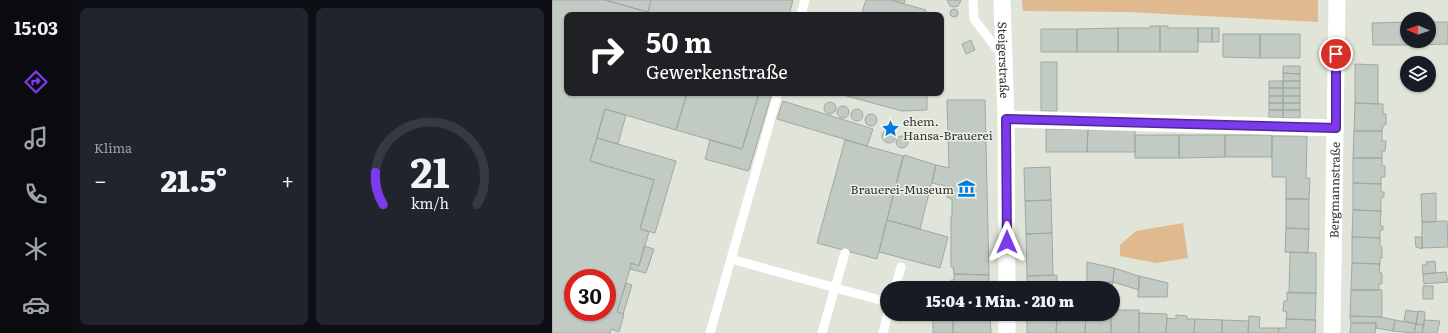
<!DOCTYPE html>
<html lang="de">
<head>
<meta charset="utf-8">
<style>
  body { margin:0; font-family:Literata,serif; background:#20242c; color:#f1f3f6; height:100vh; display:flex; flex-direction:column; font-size:15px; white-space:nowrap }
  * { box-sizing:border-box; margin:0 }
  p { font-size:13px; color:#9ea1a6 }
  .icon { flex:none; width:22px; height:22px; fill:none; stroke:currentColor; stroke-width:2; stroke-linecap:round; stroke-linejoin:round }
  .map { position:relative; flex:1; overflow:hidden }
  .details { display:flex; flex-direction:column; gap:8px; padding:8px; background:#0d0f14; width:480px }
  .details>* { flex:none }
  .top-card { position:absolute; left:12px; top:12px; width:380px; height:84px; border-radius:8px; box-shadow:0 1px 3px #0004; background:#202124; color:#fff; overflow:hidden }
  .needle { width:26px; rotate:272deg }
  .controls { position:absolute; left:848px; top:12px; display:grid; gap:8px }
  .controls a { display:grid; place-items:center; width:36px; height:36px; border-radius:50%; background:#171b24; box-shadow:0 1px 3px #0004; font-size:20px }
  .speed { position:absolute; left:12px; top:269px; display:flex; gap:8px; font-size:20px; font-weight:700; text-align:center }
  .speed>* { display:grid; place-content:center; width:52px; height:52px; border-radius:50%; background:#171b24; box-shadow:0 1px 3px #0004; line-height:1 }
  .speed .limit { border:6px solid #d22; background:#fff; color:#111 }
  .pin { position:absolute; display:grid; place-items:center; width:34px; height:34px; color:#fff; margin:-17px; border:2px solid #fff; border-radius:50%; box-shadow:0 1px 4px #0007 }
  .me { position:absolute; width:44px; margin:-22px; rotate:0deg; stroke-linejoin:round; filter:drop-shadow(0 0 3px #0008) }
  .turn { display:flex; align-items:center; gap:14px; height:84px; padding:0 16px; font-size:18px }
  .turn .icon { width:52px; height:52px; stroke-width:2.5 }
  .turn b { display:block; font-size:28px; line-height:34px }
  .big { font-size:30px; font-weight:800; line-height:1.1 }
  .details .widget { flex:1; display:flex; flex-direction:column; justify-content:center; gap:6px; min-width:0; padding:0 14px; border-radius:8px; background:#20242c }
  .details .dial { align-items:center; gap:0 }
  .dial svg { height:104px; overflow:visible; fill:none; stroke:#363941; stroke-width:7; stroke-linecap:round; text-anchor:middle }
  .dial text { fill:#f1f3f6; stroke:none }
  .heat { display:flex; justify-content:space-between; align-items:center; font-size:22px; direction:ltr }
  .details .tiles { flex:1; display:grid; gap:8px; grid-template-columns:repeat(2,1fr) }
  .trip { position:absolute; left:328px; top:281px; width:240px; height:40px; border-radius:20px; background:#171b24; box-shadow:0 1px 3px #0004; font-weight:800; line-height:40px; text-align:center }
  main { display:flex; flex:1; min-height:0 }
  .tab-bar { display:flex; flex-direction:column; width:72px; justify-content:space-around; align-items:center; background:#090b0e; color:#9ea1a6 }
  .tab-bar .icon { width:28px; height:28px }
  .tab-bar .selected { color:#7c3aed }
  .tab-bar b { font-size:18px; color:#f1f3f6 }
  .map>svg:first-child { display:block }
</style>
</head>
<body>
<main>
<nav class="tab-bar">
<b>15:03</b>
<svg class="icon selected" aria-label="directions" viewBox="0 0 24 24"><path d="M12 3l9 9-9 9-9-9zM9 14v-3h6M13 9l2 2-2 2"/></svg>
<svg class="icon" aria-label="music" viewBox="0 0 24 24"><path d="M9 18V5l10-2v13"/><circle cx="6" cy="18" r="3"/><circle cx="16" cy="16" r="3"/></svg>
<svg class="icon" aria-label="phone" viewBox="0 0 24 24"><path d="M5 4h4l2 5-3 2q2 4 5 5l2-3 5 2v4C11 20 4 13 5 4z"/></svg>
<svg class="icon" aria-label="climate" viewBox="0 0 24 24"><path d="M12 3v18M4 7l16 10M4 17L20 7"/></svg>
<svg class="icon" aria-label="car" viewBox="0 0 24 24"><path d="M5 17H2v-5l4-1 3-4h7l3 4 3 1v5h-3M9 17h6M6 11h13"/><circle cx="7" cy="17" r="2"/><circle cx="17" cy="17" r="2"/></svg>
</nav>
<section class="details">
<div class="tiles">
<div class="widget"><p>Klima</p>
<div class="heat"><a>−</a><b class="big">21.5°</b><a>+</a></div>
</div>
<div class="widget dial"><svg viewBox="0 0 100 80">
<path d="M14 69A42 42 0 1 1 86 69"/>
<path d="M14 69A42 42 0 0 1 8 44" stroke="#7c3aed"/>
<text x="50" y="56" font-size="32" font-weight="700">21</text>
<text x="50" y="72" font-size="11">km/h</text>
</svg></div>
</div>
</section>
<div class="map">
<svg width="896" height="333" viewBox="0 0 896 333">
  <rect width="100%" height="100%" fill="#e0e4d9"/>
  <path fill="#e0ba8e" d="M470,0H766V22L575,12L471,11Z
    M631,223L636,258L604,263L568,256V245L584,231Z"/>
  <path fill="#c1cbc3" stroke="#9fa9a1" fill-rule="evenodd" d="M0,0H53L106,15H15V93H135L124,130L53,109L38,161L102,180L88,229L97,232L87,266L79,263L78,269L65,312L72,314L67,332L59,329L58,333H0ZM21,278H55V312H21Z
    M53,0H99L96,12Z
    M99,0H241L237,15H106L96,12Z
    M314,0H338L374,10V15H309Z
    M342,0H353L352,4L342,1Z
    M395,0H409L406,6L402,7L398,6Z
    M398 13a4 4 0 1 1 8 0a4 4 0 1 1-8 0Z
    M855,22V41H867V45H821L820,23Z
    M877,22H896V44L867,45V41H877Z
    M598,26H608V52H566V28H598Z
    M608,26H616V28H646V52H608Z
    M566,28V52H525V29Z
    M646,28H660V42H646Z
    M660,28H667V42H660Z
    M489,29H525V52H489Z
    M671,34H708V58L671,57Z
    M708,34H748V58H708Z
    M419,40L423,50L414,54L410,44Z
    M489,62H505V111H489Z
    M803,64L826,65V104L803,103Z
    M731,66H748V74L731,73Z
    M731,73L748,74V81H731Z
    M717,81H731V88H717Z
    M731,81H748V88H731Z
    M717,88H731V96H717Z
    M731,88H748V96H731Z
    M135,93H207L190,149L124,130Z
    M207,93H220L197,170L196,171L153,159L158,140L190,149Z
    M284,93H375V110L350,111Z
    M717,96H731V103H717Z
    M731,96H748V103H731Z
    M395,100H433L437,275L402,274L401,267H399V216H400V199L396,198L393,194L394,186L380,183L384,165L397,168Z
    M231,101L321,129L315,146L225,119Z
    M272 108a6 6 0 1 1 12 0a6 6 0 1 1-12 0Z
    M717,103H731V110H717Z
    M731,103H748V110H731Z
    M803,103L831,104V114H834V125H831L830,131H802Z
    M285 112a6 6 0 1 1 12 0a6 6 0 1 1-12 0Z
    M299 115a6 6 0 1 1 12 0a6 6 0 1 1-12 0Z
    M53,109L74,115L66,144L45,138Z
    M717,110H731V118H717Z
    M731,110H748V118H731Z
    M313 120a6 6 0 1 1 12 0a6 6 0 1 1-12 0Z
    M494,129H536L535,152H494Z
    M536,129H583V152H535Z
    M330 136a7 7 0 1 1 14 0a7 7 0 1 1-14 0Z
    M802,131H830V141H834L833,151H830V158H801Z
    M583,135H627V158H583Z
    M627,135H673V157L627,158Z
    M673,135H720V157H673Z
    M344 142a6 6 0 1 1 12 0a6 6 0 1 1-12 0Z
    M720,136H755L754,178H758L757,199H734V177H720Z
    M45,138L124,161L103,233L88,229L102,180L38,161Z
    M293,140L351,156L325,259L265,243Z
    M352,155L384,165L368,229L335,220Z
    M801,158H830V166H833V177H829V184L801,183Z
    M498,167L499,200L473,201L472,168Z
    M801,183L829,184V192H832V197H829V211L801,210Z
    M884,193V222H870L869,194Z
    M734,199H757V229L734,228Z
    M499,200L500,233L474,234L473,201Z
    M801,210L829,211L828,226H831V230H828V238L800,237Z
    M335,220L396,237L388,268L327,252Z
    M895,221L896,247L870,248V222Z
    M734,228L757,229L756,253L733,252Z
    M500,233L501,275L475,276L474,234Z
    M800,237L828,238V246L830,247V258H828V264L800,263Z
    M863,237H870V249L864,247Z
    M92,246L102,249L94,273L78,269L79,263L87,266Z
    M738,252L764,253V293H737Z
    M883,261L884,273L871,274L870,265H875L874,262Z
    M535,262L562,268L561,282L535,283Z
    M800,263L828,264L827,273H830V284H827V290H799Z
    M562,268L587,276V290L561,282Z
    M894,272L896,282L872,284L871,274Z
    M402,274L437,275V288H399V280H402Z
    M505,275V288H475V276Z
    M587,276L616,283L615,297H586Z
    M551,282H561L560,288H550Z
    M74,283L80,285L71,314L65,312Z
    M871,286H881V299H871Z
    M799,290H830V317L798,316Z
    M735,292L764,293L763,320L734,319L735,312L731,311L732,301H735Z
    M561,310H587V333H559V314H561Z
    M854,310L866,312L864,324L852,321Z
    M866,311L873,312L872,325L864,324Z
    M587,313L615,314L614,333H587Z
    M398,314H438L439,333H401V319H398Z
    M475,314H497V320H505L504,333H475Z
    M518,314L534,315L533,333H504L505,315H518Z
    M541,314H559V333H533L534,315H541Z
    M624,315L635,316V319H643L642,333H614L615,318L624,319Z
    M697,316L708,317L707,328H727L726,333H696Z
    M798,316L829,317L843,320L841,331L824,328V323H799Z
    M386,319H401V333H381V322L382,320Z
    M643,319L670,320V333H642Z
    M734,319L764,320L763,333H726L727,328H734Z
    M670,320L697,321L696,333H670Z
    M843,320L864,324L862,333L841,331Z
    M872,320L888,321L885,333H870Z
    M799,323H824L823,333H798Z
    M864,324L872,325L870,333H862Z"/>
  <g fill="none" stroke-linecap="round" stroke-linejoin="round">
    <path stroke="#fff" stroke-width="9" d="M421,0L422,19L451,57
      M249,15L253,0
      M179,259L335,302
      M343,288L349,267
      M158,333L226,93
      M270,333L293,253
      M331,333L336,314"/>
    <g stroke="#fff" stroke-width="17">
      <path id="s1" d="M450,0L454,119L455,288"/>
      <path d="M454,119L784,128"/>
      <path d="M455,314V333"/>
      <path id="s2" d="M780,333L785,0"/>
    </g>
  </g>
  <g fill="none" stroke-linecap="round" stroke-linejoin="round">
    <defs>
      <path id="route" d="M455,242L454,119L784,128V54"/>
    </defs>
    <use href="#route" stroke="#51269a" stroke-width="10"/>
    <use href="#route" stroke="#7c3aed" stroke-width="7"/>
  </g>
  <defs>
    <symbol id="sight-bare" viewBox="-9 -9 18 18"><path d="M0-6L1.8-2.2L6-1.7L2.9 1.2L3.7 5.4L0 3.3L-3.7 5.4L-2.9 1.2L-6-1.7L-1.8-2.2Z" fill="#017be1" stroke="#edf1e6" stroke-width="2.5" paint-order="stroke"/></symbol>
    <symbol id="museum-bare" viewBox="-9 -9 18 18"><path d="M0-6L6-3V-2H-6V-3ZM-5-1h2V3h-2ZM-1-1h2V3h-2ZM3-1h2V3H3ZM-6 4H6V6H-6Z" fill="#017be1" stroke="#edf1e6" stroke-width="2.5" paint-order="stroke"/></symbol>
  </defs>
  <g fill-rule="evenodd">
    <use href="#sight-bare" x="326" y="116" width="25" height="25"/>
    <use href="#museum-bare" x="402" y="176" width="25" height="25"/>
  </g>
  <g text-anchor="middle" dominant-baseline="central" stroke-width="3" stroke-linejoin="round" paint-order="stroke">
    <g font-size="12" fill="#32332f" stroke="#edf1e6">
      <text stroke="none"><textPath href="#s1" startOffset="60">Steigerstraße</textPath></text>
      <text stroke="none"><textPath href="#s2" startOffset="143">Bergmannstraße</textPath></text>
    </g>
    <g font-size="12" fill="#32332f" stroke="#edf1e6" text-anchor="start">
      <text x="351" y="121">ehem.<tspan x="351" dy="14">Hansa-Brauerei</tspan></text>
      <text x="402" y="189" text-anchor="end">Brauerei-Museum</text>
    </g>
  </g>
</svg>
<div class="controls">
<a><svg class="needle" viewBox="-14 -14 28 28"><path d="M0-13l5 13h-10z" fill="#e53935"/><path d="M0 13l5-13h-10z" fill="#9ea1a6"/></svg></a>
<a><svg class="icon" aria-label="layers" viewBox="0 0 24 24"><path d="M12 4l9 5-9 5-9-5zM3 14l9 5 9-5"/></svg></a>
</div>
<div class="speed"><div class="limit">30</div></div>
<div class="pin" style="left:784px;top:54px;background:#d93025"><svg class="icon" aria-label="arrive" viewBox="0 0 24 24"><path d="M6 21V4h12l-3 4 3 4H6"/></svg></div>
<svg class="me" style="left:455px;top:242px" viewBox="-20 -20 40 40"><path d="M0-17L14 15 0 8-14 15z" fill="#7c3aed" stroke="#fff" stroke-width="4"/></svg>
<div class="trip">15:04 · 1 Min. · 210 m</div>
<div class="top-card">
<div class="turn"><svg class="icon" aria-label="right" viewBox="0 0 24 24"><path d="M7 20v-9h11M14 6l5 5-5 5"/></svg><div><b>50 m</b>Gewerkenstraße</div></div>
</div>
</div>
</main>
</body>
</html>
